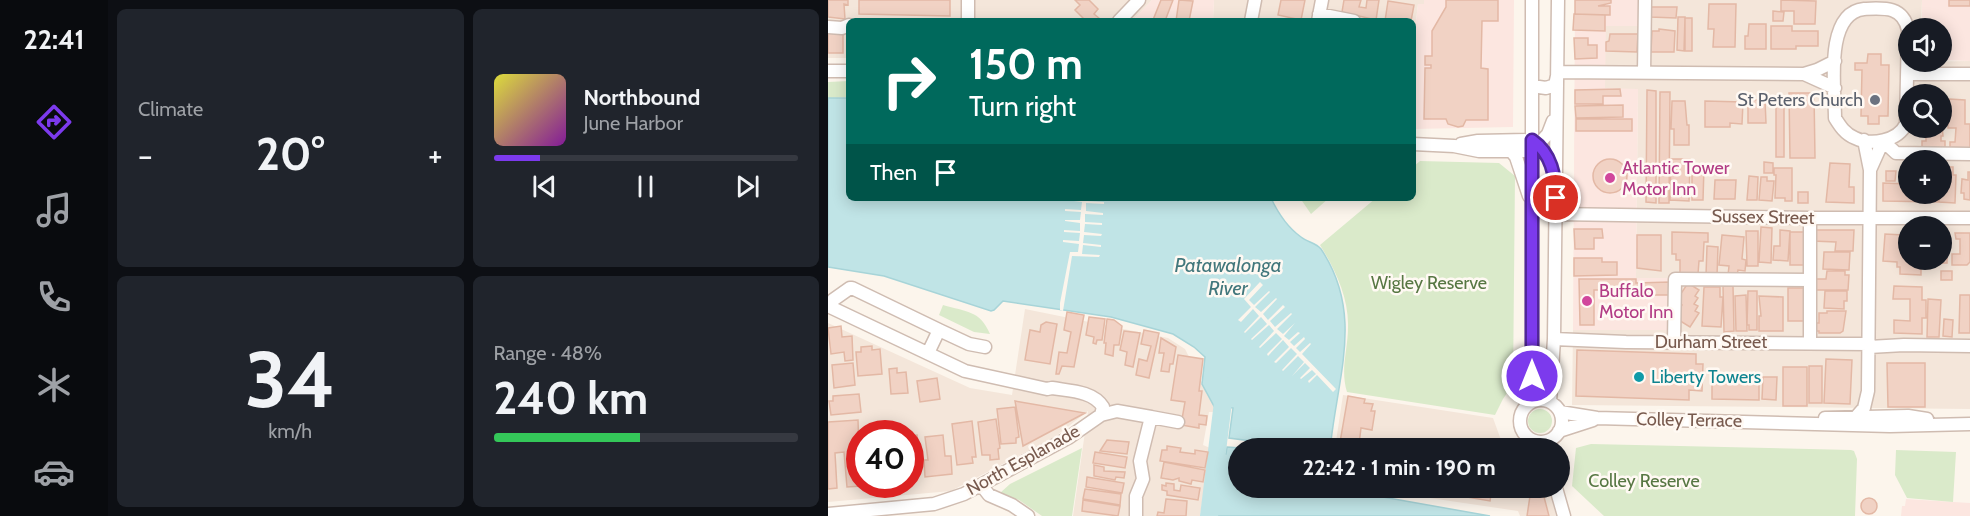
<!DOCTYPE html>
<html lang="en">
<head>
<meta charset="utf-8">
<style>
  body { margin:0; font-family:Cabin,sans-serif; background:#20242c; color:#f1f3f6; height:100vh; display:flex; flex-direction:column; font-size:22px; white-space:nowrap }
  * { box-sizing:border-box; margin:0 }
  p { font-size:20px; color:#9ea1a6 }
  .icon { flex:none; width:33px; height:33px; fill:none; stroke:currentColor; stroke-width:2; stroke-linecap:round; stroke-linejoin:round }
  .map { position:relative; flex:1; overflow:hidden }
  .drawer { display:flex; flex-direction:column; gap:9px; padding:9px; background:#0d0f14; width:720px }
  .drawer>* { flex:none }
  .banner { position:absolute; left:18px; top:18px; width:570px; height:183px; border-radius:9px; box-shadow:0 3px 15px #0003; background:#00695c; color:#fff; overflow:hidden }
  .controls { position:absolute; left:1070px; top:18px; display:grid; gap:12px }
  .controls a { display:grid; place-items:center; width:54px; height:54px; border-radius:50%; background:#171b24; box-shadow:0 3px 15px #0003; font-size:30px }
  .speed { position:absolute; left:18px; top:420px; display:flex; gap:12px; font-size:30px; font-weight:700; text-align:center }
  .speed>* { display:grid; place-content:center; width:78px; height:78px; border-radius:50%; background:#171b24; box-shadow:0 3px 15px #0003; line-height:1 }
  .speed .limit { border:9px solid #d22; background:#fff; color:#111 }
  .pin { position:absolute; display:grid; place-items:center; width:51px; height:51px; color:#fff; margin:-26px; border:3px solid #fff; border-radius:50%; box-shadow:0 2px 6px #0007 }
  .me { position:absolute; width:66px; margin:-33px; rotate:0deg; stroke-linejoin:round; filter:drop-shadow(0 0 4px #0008) }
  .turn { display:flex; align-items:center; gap:21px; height:126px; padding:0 24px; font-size:27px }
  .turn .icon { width:78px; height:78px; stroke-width:2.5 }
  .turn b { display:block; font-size:42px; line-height:51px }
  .then { display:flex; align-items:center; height:57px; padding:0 24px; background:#0003; gap:12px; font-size:22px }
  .big { font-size:45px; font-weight:800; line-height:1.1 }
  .drawer .card { flex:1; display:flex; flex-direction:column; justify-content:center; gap:9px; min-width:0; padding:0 21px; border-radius:9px; background:#20242c }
  .drawer .dial { align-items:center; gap:0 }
  .dial b { font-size:78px; line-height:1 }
  .song { display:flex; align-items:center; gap:18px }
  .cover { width:72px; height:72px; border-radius:9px; background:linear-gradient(135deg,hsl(60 70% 55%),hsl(290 70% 35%)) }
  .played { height:6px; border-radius:3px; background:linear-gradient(90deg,#7c3aed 15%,#363941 15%) }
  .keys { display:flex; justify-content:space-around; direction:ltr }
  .heat { display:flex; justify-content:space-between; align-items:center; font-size:33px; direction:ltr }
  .charge { height:9px; border-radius:4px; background:linear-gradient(90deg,#34c759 48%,#363941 0) }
  .drawer .tiles { flex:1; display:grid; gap:9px; grid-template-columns:repeat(2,1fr) }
  .trip { position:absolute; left:400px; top:438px; width:342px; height:60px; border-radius:30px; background:#171b24; box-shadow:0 3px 15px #0003; font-weight:800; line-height:60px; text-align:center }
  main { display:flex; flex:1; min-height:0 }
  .tab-bar { display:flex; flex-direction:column; width:108px; justify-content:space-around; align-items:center; background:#090b0e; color:#9ea1a6 }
  .tab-bar .icon { width:42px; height:42px }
  .tab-bar .current { color:#7c3aed }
  .tab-bar b { font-size:27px; color:#f1f3f6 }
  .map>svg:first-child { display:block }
</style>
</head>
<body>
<main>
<nav class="tab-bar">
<b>22:41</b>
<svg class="icon current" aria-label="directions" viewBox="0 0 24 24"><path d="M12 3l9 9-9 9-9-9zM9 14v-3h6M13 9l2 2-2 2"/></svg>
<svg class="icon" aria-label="music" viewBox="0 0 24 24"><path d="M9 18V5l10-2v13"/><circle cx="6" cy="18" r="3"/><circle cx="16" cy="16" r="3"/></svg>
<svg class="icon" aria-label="phone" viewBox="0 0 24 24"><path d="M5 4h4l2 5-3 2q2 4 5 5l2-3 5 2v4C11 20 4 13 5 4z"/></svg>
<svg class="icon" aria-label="climate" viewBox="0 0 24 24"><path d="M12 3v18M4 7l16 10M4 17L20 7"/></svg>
<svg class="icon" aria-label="car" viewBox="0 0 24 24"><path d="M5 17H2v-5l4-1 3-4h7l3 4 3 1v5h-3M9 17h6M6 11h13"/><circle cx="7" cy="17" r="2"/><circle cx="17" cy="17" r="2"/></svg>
</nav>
<section class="drawer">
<div class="tiles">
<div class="card"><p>Climate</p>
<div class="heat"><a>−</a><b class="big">20°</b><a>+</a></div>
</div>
<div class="card">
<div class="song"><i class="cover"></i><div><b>Northbound</b><p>June Harbor</p></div></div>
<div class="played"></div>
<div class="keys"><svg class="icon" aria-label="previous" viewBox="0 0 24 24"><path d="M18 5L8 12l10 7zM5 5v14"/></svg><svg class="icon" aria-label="pause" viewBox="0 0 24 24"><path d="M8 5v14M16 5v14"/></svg><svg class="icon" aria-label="next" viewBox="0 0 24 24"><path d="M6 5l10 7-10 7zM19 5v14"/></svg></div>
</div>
<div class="card dial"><b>34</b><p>km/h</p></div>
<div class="card"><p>Range · 48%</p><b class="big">240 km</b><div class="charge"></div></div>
</div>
</section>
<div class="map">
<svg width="1142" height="516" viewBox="0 0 1142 516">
  <rect width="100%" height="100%" fill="#fcf5ec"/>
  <path fill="#f4e6da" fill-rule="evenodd" d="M0,0H324L304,21H21V58H0Z
    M386,0H596V4H590L587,29H585V21H385Z
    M813,0H1094L1093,28H1080V62L1142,61V409L744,405L745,330H841L808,278L810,89H777V25ZM1080,94H1113V128H1080ZM1080,160H1113V194H1080ZM1080,226H1113V260H1080Z
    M197,309L340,338L357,349L387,408L386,412H381L375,445L382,448L372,516H245L260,411L228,436L123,491L0,502V323L142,388L184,395ZM32,434H82V484H32Z
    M515,395L665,418L673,440L680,448H507Z
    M534,488H721L728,516H692L690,511Z"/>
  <path fill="#fce6e0" d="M324,0H386L385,21H304Z
    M596,0H686L685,127L585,129V29H587L590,4H596Z
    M747,0H813V26H778L777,88L810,89L808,278H842V330H745Z
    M1094,0H1142V61L1113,60V28H1094Z
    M1078,499L1142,503V516H1073L1074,506H1077Z"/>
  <path fill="#daeaca" d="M21,81V97L0,98V82Z
    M592,161L671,163L687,176L685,384L675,399L667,415L519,392C512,369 520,350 520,327C521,298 507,269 492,245L548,198H585V167Z
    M472,198H501L483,214Z
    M115,305C138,312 152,310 162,334L146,332L111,315Z
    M700 421a12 12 0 1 1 24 0a12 12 0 1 1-24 0Z
    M763,444L1023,450L1026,451L1029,459L1027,516H776L744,486L748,448Z
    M254,448L244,516H214L191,500L172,493L182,484Z
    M1068,450L1128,452L1125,502L1079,498L1067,475Z"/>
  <path fill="#c0e4e6" stroke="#a7d4d8" stroke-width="1.5" d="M0,98H21V198H443C450,213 459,227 473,237C479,242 488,243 493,249C535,312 511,372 503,441L493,440L492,448H476L401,438L405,408L399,407V409L387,408L374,384L377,357L366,347L345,334L283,317L175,301L166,310L163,311L56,276L0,267Z
    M390,411L398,412L393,450L384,449Z
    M399,447L412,448L411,488H504L662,516H375L383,452L398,454Z"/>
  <path fill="#fcf5ec" d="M238,198L254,200L259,198V201L276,202V204L258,203V211L275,213V215L257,214V222L274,223V225L257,224L256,232L274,234L273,236L256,235L255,243L273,245V247L255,245L254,254L272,255L271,257L244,256L235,311L232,310V303L242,252H250L251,244L235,242V240L251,241L252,233L236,232V230L252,231V223L237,221V220H252L253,212L237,211V209L253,210L254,202L238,200Z
    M432,282L435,285L421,300L426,305L441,291L442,292L427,307L433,312L448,298L449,299L435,314L440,320L455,305L457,307L442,321L447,327L463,313L464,314L449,329L455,334L467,323L456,336L461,340L470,332L472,333L462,342L466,346L476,337L477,339L468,348L472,352L482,343L483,344L474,354L508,389L505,392L489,375L481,383L480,381L488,374L484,370L473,379L472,378L482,368L477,363L464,376L476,362L470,356L455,371L454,370L469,354L463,348L448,363L446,362L461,347L455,340L440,356L439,354L454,339L448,333L432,348L431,347L446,331L441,325L424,340L423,339L439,324L433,317L417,333L416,332L431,316L425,309L413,322L410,320L423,307L416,299Z"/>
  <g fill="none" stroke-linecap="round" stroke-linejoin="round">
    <path stroke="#c0e4e6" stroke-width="18" d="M381,516L397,386"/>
  </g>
  <path fill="#f1d2c4" stroke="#e3b8a5" stroke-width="1.5" d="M0,0H20V5L16,4L17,19L0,17Z
    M31,0H122V16L31,14Z
    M247,0H261L270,9L266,14L272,19L258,21L247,10L252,5Z
    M333,0H345L337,21H327L325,20Z
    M351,0L365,1L361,21H348Z
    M453,0H477L473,20L450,15Z
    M516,0H533L531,7L538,8L539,0H551L548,20L514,12Z
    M618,0H670V21H654L653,68L660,69V120H638L635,126L630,127L620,124L618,119H596L597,68H603V65H597V56H604V31L618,7Z
    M747,0H783V3L770,6H782V15L747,14Z
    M953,0L988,1L987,24H966V11H953Z
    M1121,0H1142V6H1121Z
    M560,1L586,5L583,21H557Z
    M881,4H908L907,47H885L886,29H880Z
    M822,7H849L848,18L822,17Z
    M945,11L956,12L955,21H945Z
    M746,14L777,15V31L745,30Z
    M850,17H857L856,51L849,50Z
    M857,18H864V51H857Z
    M921,24H938V49H917V36H920Z
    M943,26H964V31H990V46H968V49H943Z
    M831,29L847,31L846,52H823L824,31H831Z
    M0,32L15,33V53H0Z
    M782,34H810L809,52L778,51V42L781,41Z
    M746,38H760V45H769V58L747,59Z
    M1040,54H1053V65H1061L1060,116H1051V124H1040V116H1033L1034,70H1027V63H1039Z
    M792,89L793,96H775V104H747V90Z
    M819,90L828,91V203L818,202Z
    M832,92H842L841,203H831Z
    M961,93H986L987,158H962Z
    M1121,99L1137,100V124H1142V148L1122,147V142H1127L1128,128H1120Z
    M920,100H937L938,123H920Z
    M844,101H857L859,125H861V145H846V129H843Z
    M877,101L915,102L914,124L902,123V127H877Z
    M948,101H956V157H948Z
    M795,105V117L748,118L747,106Z
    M1113,114L1115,136H1113V141H1117V150H1094V141H1098V128H1113Z
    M748,119H804V131H748Z
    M765 176a17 17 0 1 1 34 0a17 17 0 1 1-34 0Z
    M843,159H862L861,201L842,200Z
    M936,162L945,163V173H936Z
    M1002,163L1022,164L1021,187H1026V203L998,202Z
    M864,167H876L875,200H864Z
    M1113,167H1125V175H1128L1127,203L1111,202Z
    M946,168H964V201H957V198H947L948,175H946Z
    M1058,171H1068L1067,181H1058Z
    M1140,172H1142V200L1136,199V193H1133L1134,179L1140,180Z
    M921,176L930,177L929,200H919Z
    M933,177H939V181H946L944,201L931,200Z
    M887,180H908L907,199H886Z
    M1055,183L1080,184V194H1110V202L1055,201Z
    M970,192H980V203H970Z
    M933,227L944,228L943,263L931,262Z
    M746,229H774L775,238H766V249H747Z
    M952,230L962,231L960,261L945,260L946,246H952Z
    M984,230H1026L1025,251H1007L1008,242L984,241Z
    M918,231H930V266H919Z
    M844,232L880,233V242H876L875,261H871L870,274H852V260H848V254H844Z
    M962,232H978V265H962Z
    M1078,232H1080V260H1098V265H1093V275L1072,274V267H1069V262L1055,261L1057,234L1076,235Z
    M1127,233H1142V262L1139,265H1124V254H1132V239H1128Z
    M809,235H833V271L809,268Z
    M894,235L916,237L914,259L918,260L917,271L910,270L909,276L900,275L901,266L891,265Z
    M1113,239H1119V263H1100V260H1113Z
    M879,246L890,247L889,276L878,275Z
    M996,252H1022L1021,270L995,269Z
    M746,258H774V262H789V275L746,276Z
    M999,271H1017V275H1021L1020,290H985V279H998Z
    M1113,271H1124V280H1113Z
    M751,279H808V283L842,282V295H801V290H766V325H752Z
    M860,283L871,290L867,296L870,298L866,304L870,306L867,311L871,313L862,327L849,319L848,314L854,305L848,301Z
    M895,286H905L906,331L896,332Z
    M1066,286L1094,287V300H1098V318H1094V334L1066,333V320L1082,321V299H1065Z
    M876,287H892V297H895L893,327L874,326Z
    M960,288H979L978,321H960Z
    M920,291H929V330H921V325H919Z
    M997,291H1019V301H1016V309L996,308Z
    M918,295L919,331H908L907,296Z
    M1132,295H1142V333H1131Z
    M931,296L955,297V331H931V316H933Z
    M1100,299L1113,300L1111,337H1099Z
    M999,311H1018L1015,331L1012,333H991V331H985V323H991V313H999Z
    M239,312L256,315L246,367L234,366L231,374H228L231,352L239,353L243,332L236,330Z
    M261,317L277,319L274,340H269L268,344L265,343L266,337L258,335Z
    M279,319L286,320L294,326L291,345H286L285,356L277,354L278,343H276Z
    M1116,319L1125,320L1124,337L1115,336Z
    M218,322L229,324L222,364L197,360L202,330L212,332L213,325Z
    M13,326L14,337L24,336L25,360L17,361L16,352L3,354L0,328Z
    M316,330L331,333L321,378L308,375L311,359L319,361L323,346L313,344Z
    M296,331L312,333L305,367L297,365L299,352L292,350Z
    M333,338L348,347L345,364H342L341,372L333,371L336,353H331Z
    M44,346V350L52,349L54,374L30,376L28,352H33V347Z
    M749,350L868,354V364H875L874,391L861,390V400L748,396Z
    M350,355L375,359L371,391H374L371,415L379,416L378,425L371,424V428L353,425L357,402L343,400Z
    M998,359L1024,360L1022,404L996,403Z
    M25,363L27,385L6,388L4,365Z
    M1059,363H1097V407H1060Z
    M981,366H994V403H981Z
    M955,367H979V406H955Z
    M69,368V373L78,372L80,393L63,394L61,369Z
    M884,377H931V400L884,399Z
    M935,377H949L948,400L934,399Z
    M109,378L112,399L92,402L89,381Z
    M31,394L33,412L3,415L1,401H5V396Z
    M520,396L537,399L536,403L545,404L543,411H547L544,430L533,428L531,444L556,448H511Z
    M187,401L257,413L195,446Z
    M187,407L191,437L188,438V443L173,444L169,409Z
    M168,419L172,448L170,449L171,459L162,460V455H154L150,422Z
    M30,420L32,484L35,486L19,487L16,452L7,453L9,488L0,489V422Z
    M144,421L148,457H144L145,463L129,465L124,424Z
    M57,426L58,434H37L36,429Z
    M89,435L92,470L87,471V478L82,479V436Z
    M115,435L117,456H123L124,474L97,477L96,460H100L97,437Z
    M279,440L301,442L299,454L272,451Z
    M339,446L353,448L352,452L367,454V450L380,452L377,468L332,461L334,450H339Z
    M267,452L299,457L297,468L265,463Z
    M336,462L377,470L375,482L364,480L363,484L351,481V478L345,480L333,478Z
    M266,465L276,467V471L297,472L296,478L288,477L287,480L266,476Z
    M259,477L296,483L294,493L258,487Z
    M338,483L346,484V490L352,491L353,485L372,488L370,500L339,495V491L334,490V485L338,486Z
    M586,488H664L662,501Z
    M257,489L293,494L292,505L255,499Z
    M715,493L721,516H699L702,496Z
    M1033 506a8 8 0 1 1 16 0a8 8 0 1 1-16 0Z
    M338,499L359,501L358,516H329L330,512L336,513Z
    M255,500L292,506L290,516L254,511Z"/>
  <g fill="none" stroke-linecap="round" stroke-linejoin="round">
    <defs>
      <path id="minor" d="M140,0V21
        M1036,9C1056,8 1075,6 1080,30L1078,124C1070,141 1043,146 1027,138C1017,134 1012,126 1007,118C1007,89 996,13 1036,9Z
        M491,14L526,21
        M291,21L311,0
        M423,21L427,0
        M490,21L494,0
        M0,27L14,28L21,25
        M0,71H21
        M730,72L976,74
        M816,73L817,0
        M1080,74H1142
        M704,86L718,88L727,85L729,76
        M1007,88L976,74L989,70L1007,61
        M585,144L626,146L651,151H704
        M633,144L650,141L704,140
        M683,151L688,157L701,196
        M704,151L720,134L725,121
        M1042,170L1055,141L1068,153L1142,154
        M728,214L982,218H1142
        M982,218V343
        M0,306L137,371L219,389L224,388C242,391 265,391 275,407L273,415L240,438L136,494L106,504L0,514
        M2,307L5,300L22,288H24L111,330
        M726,339L798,342L1041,344
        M846,342L847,279L982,280
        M1041,347L1076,345L1142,346
        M100,353L111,330L141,344L157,347
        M692 421a21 21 0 1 1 42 0a21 21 0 1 1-42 0Z
        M703,402L704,376V0
        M722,402L726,339L730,0
        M732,412L769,418L1062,426L1142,424
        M273,415L289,411L323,417L312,461L315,479L308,496V516
        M1029,416L1036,408L1040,391L1042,170L1036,140
        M323,417L350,422
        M997,418L1080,416L1099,419
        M731,431L765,420
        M154,486L161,495L184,505L200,516
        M728,488L736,516"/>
    </defs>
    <use href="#minor" stroke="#cfbcb1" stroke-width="15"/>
    <use href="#minor" stroke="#fff" stroke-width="12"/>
  </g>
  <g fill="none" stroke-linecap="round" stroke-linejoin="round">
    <defs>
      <path id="route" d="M704,376V140C724,154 727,175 728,198"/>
    </defs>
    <use href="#route" stroke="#51269a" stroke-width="15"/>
    <use href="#route" stroke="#7c3aed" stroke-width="10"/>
  </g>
  <circle fill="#6b7280" stroke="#fff9f3" stroke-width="2" cx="1047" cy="100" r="6"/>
  <g fill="#d1479c" stroke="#fff9f3" stroke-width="2">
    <circle cx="782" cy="178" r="6"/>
    <circle cx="759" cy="301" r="6"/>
  </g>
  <circle fill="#0f9aa8" stroke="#fff9f3" stroke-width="2" cx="811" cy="377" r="6"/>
  <g text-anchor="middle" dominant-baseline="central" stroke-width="5" stroke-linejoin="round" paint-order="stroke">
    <g font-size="18" fill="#5b616d" stroke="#fff9f3" text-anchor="end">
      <text x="1035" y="100">St Peters Church</text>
    </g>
    <g font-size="18" fill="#b23c85" stroke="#fff9f3" text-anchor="start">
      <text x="794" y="168">Atlantic Tower<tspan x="794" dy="21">Motor Inn</tspan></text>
      <text x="771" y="291">Buffalo<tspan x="771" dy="21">Motor Inn</tspan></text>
    </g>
    <g font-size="18" fill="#785a4e" stroke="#fff9f3">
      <text transform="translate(935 217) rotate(1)">Sussex Street</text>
      <text x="883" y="342">Durham Street</text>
      <text transform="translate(861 420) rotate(1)">Colley Terrace</text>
      <text transform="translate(195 460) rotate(-29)">North Esplanade</text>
    </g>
    <g font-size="18" fill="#577743" stroke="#fff9f3">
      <text x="601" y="283">Wigley Reserve</text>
      <text x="816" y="481">Colley Reserve</text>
    </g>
    <g font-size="18" fill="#0d838f" stroke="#fff9f3" text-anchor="start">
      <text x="823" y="377">Liberty Towers</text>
    </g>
    <g font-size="20" font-style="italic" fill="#42777c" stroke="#fff9f3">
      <text x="400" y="265">Patawalonga<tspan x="400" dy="23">River</tspan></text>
    </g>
  </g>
</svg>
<div class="controls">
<a><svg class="icon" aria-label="sound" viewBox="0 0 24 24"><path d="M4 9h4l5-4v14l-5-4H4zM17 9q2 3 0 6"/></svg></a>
<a><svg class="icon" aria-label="search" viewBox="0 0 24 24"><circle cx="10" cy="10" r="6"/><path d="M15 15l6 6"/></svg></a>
<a>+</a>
<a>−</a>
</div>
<div class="speed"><div class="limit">40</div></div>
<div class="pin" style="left:728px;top:198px;background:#d93025"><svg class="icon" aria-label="arrive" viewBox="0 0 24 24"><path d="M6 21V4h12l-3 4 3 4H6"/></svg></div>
<svg class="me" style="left:704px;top:376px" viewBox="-20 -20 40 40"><circle r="17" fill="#7c3aed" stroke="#fff" stroke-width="3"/><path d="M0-11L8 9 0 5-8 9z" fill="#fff"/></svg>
<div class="trip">22:42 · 1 min · 190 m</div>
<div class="banner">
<div class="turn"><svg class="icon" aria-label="right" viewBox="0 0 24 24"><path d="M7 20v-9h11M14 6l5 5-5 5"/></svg><div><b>150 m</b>Turn right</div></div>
<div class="then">Then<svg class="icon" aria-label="arrive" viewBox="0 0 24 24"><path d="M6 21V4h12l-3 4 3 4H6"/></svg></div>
</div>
</div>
</main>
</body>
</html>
